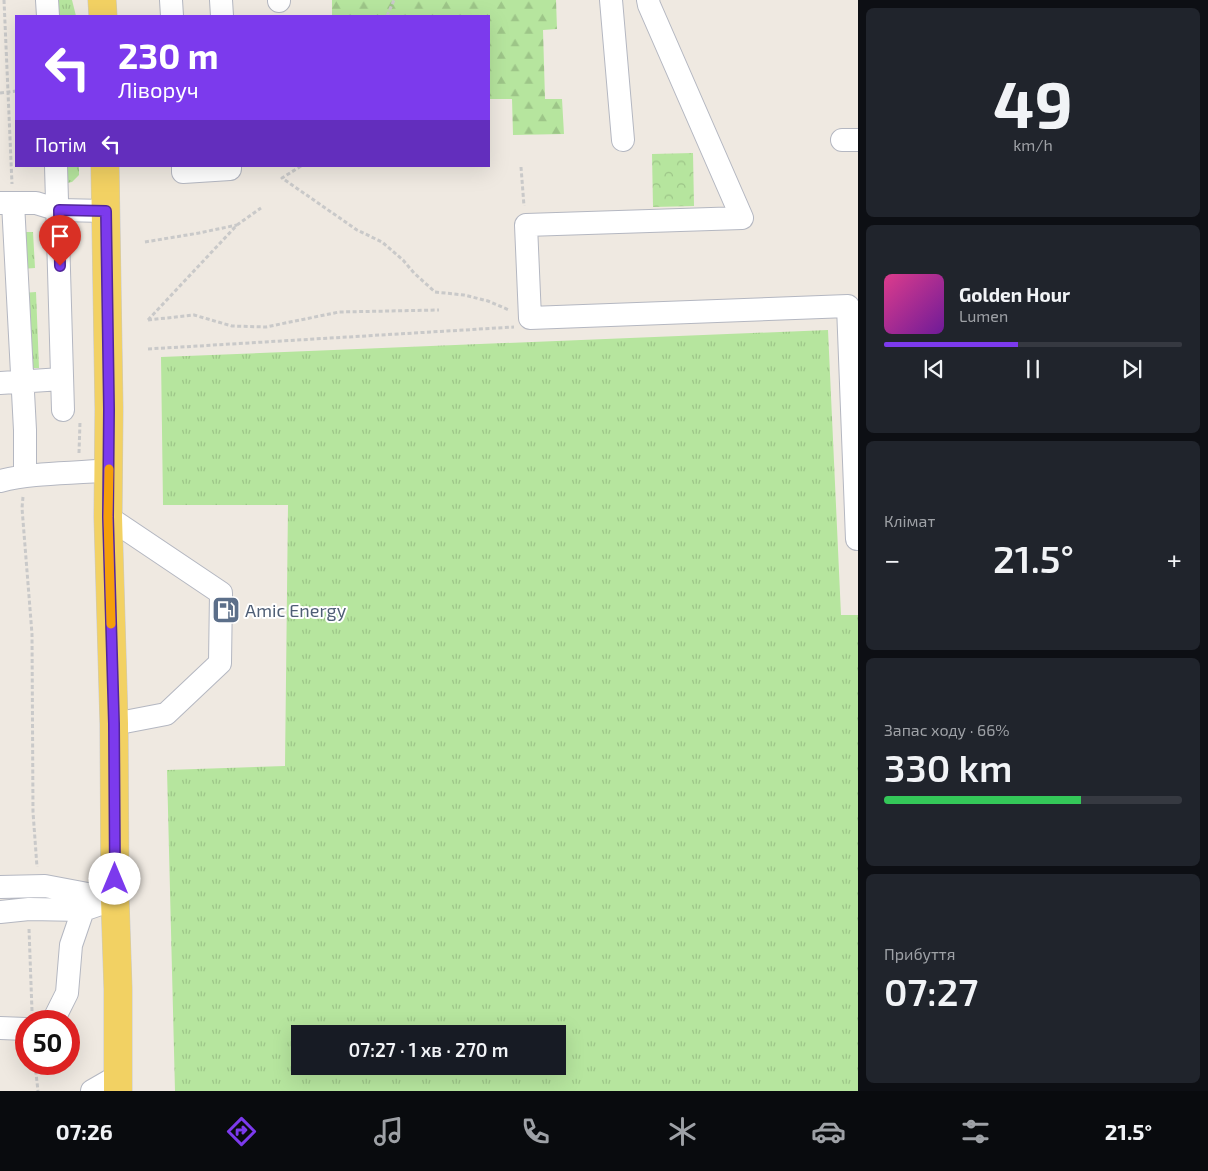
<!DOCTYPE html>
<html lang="uk">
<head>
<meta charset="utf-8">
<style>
  body { margin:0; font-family:"Exo 2",sans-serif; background:#20242c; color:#f1f3f6; height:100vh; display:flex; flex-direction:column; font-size:19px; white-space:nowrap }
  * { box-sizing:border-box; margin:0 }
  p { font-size:16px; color:#9ea1a6 }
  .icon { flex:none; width:28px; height:28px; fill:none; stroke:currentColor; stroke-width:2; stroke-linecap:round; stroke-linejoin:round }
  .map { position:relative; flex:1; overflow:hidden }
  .side { display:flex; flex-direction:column; gap:8px; padding:8px; background:#0d0f14; width:350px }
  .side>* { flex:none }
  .guide { position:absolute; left:15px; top:15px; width:475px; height:152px; border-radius:0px; box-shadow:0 5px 20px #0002; background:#7c3aed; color:#fff; overflow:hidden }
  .speed { position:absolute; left:15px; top:1010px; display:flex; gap:10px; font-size:25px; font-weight:700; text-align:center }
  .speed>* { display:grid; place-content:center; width:65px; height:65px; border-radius:50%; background:#171b24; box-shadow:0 5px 20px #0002; line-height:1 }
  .speed .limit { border:8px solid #d22; background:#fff; color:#111 }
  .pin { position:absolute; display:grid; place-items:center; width:42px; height:42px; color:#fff; margin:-51px -21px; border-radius:50% 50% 50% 0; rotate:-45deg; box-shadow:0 0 5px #0007 }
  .pin .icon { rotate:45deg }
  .me { position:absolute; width:55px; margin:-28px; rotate:0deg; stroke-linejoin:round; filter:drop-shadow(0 0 4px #0008) }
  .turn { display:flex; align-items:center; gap:18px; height:105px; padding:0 20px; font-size:22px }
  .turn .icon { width:65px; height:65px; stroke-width:2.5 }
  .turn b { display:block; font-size:35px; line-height:42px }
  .then { display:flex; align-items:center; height:48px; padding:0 20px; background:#0003; gap:10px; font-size:19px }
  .big { font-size:38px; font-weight:600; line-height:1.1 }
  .side .widget { flex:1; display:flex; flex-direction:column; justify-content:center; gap:8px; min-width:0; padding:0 18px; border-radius:8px; background:#20242c }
  .side .dial { align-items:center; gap:0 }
  .dial b { font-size:65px; line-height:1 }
  .song { display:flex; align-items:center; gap:15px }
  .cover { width:60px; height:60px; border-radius:8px; background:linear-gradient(135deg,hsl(330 70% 55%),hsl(280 70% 35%)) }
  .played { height:5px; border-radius:2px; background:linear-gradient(90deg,#7c3aed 45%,#363941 45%) }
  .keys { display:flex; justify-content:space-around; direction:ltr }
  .heat { display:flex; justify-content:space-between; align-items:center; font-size:28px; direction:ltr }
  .charge { height:8px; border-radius:4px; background:linear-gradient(90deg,#34c759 66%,#363941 0) }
  .trip { position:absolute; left:291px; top:1025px; width:275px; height:50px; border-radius:0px; background:#171b24; box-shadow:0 5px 20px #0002; font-weight:600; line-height:50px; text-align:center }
  .dock { display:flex; height:80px; justify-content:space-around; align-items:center; background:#090b0e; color:#9ea1a6 }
  .dock .icon { width:35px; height:35px }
  .dock .on { color:#7c3aed }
  .dock b { font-size:22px; color:#f1f3f6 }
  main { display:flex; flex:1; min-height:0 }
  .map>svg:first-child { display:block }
</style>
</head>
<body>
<main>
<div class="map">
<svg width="858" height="1091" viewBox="0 0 858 1091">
  <defs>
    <pattern id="grass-tufts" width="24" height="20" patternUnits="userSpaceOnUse" patternTransform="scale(1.25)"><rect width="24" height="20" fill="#b6e59e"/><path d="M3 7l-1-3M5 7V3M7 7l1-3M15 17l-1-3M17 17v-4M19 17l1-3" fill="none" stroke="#9dc588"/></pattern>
    <pattern id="forest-firs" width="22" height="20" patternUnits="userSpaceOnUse" patternTransform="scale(1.25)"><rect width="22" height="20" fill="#b6e59e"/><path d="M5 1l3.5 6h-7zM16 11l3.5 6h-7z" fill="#9dc588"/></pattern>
    <pattern id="park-crowns" width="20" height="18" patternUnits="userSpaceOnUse" patternTransform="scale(1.25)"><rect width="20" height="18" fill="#b6e59e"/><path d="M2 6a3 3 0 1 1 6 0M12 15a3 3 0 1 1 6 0" fill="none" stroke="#9dc588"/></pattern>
  </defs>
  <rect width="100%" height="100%" fill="#efe9e1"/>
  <path fill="url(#grass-tufts)" fill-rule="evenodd" d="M55,0H72L76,16H55Z
    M58,166H79V175L72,182L67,183Z
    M20,232H33L35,268L21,269Z
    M36,292L39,368H25L22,293Z
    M828,330L841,615H858V1091H175L167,770L285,766L288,505H163L161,357ZM300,1034H558V1066H300Z"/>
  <path fill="url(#forest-firs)" d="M332,0H556L557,29L543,30L545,99H562L564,134L513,135L512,99H489V16H332Z"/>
  <path fill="url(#park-crowns)" d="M693,153L694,206L653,207L652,154Z"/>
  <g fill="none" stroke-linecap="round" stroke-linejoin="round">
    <defs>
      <path id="minor" d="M47,0L48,16
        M171,0L172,16
        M221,0L222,16
        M611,0L623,140
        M648,0L649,5L742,218L526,225L530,318L848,306L857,539H858
        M279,1V0
        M842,140H858
        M56,166L63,410
        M183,166V172L230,169V166
        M0,203H36L59,210L106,211
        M13,203L25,430V475
        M0,383L62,379
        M0,481C36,472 72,474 109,470
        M108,517L221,593L220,663L166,714L114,724
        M0,887L45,886L114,899
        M0,912L29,909L83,910L115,899
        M53,1021L67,993L71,945L83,910
        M0,1028L26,1029
        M92,1091L118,1076"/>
      <path id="major" d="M102,0L103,16
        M105,166L109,409L108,517L114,724L115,899L118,989V1091"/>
    </defs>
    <use href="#minor" stroke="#b4b7c1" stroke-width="24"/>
    <use href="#major" stroke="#c9c9c9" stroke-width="29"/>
    <path stroke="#c9c9c9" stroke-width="3" stroke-dasharray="4 2.5" stroke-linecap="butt" d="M4,0L12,184
      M387,16L394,0
      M0,93L16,91
      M301,166L282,178L357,230L382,242L403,260L414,273L435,292L464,295L488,301L509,310
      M521,167L524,206
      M145,242L199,233L237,225
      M148,320L194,315L232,326L266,327L339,312L439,310
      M148,320L237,225L261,208
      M148,349L514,327
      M79,453L80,422
      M23,497L22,508L32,634L33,812L37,867
      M29,929L32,1011
      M35,1064L38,1091"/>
    <use href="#minor" stroke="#fff" stroke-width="22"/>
    <use href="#major" stroke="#f2d163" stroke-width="28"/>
  </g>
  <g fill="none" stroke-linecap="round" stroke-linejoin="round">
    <defs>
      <path id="route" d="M60,266L59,210L106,211L109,409L108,517L114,724L115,879"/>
    </defs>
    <use href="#route" stroke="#51269a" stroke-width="12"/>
    <use href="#route" stroke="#7c3aed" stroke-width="9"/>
    <path stroke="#f59e0b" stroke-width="9" d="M109,469L108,517L111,624"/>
  </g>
  <defs>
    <symbol id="fuel-square" viewBox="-11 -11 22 22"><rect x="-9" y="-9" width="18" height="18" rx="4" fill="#5c6f8a" stroke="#fff"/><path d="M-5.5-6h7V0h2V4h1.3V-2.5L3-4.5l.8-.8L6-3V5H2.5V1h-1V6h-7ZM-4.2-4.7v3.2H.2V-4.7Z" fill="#fff"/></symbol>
  </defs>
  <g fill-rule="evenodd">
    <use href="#fuel-square" x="210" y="594" width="32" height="32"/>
  </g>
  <g text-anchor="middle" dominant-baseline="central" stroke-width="4" stroke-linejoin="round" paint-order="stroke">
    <g font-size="18" fill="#4e5e75" stroke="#fff" text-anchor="start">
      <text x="245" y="610">Amic Energy</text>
    </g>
  </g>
</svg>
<div class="speed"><div class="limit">50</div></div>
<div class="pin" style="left:60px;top:266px;background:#d93025"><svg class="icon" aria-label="arrive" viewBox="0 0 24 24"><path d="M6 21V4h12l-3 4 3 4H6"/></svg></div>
<svg class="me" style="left:115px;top:879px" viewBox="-20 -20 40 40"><circle r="19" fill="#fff"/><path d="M0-13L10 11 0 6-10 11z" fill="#7c3aed"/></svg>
<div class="trip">07:27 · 1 хв · 270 m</div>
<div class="guide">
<div class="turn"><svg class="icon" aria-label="left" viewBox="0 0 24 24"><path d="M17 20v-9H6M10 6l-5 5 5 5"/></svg><div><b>230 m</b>Ліворуч</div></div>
<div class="then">Потім<svg class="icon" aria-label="left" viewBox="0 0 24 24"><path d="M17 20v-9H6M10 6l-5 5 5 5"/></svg></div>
</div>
</div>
<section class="side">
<div class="widget dial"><b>49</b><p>km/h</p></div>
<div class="widget">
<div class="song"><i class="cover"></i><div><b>Golden Hour</b><p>Lumen</p></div></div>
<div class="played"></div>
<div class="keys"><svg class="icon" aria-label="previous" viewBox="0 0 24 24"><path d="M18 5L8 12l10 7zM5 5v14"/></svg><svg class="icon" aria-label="pause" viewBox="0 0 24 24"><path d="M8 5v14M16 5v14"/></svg><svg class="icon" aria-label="next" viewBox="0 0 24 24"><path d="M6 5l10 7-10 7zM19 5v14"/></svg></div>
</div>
<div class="widget"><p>Клімат</p>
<div class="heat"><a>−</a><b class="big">21.5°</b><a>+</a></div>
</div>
<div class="widget"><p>Запас ходу · 66%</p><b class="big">330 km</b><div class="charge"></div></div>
<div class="widget"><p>Прибуття</p><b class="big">07:27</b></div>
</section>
</main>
<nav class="dock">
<b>07:26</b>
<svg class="icon on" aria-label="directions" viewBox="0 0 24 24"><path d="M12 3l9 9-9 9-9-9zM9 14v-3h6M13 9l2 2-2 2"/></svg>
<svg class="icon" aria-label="music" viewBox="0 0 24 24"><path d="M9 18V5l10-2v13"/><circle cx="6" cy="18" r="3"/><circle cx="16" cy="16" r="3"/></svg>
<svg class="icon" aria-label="phone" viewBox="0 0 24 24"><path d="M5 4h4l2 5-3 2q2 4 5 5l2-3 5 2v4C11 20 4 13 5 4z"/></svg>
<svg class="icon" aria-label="climate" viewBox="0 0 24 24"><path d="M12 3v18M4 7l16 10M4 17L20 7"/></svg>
<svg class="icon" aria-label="car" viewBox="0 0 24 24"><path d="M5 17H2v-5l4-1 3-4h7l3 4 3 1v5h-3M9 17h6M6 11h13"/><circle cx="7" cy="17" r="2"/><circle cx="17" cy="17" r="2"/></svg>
<svg class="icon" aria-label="filters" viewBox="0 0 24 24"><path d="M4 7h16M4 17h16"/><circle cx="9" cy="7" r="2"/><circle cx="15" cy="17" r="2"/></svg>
<b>21.5°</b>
</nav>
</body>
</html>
